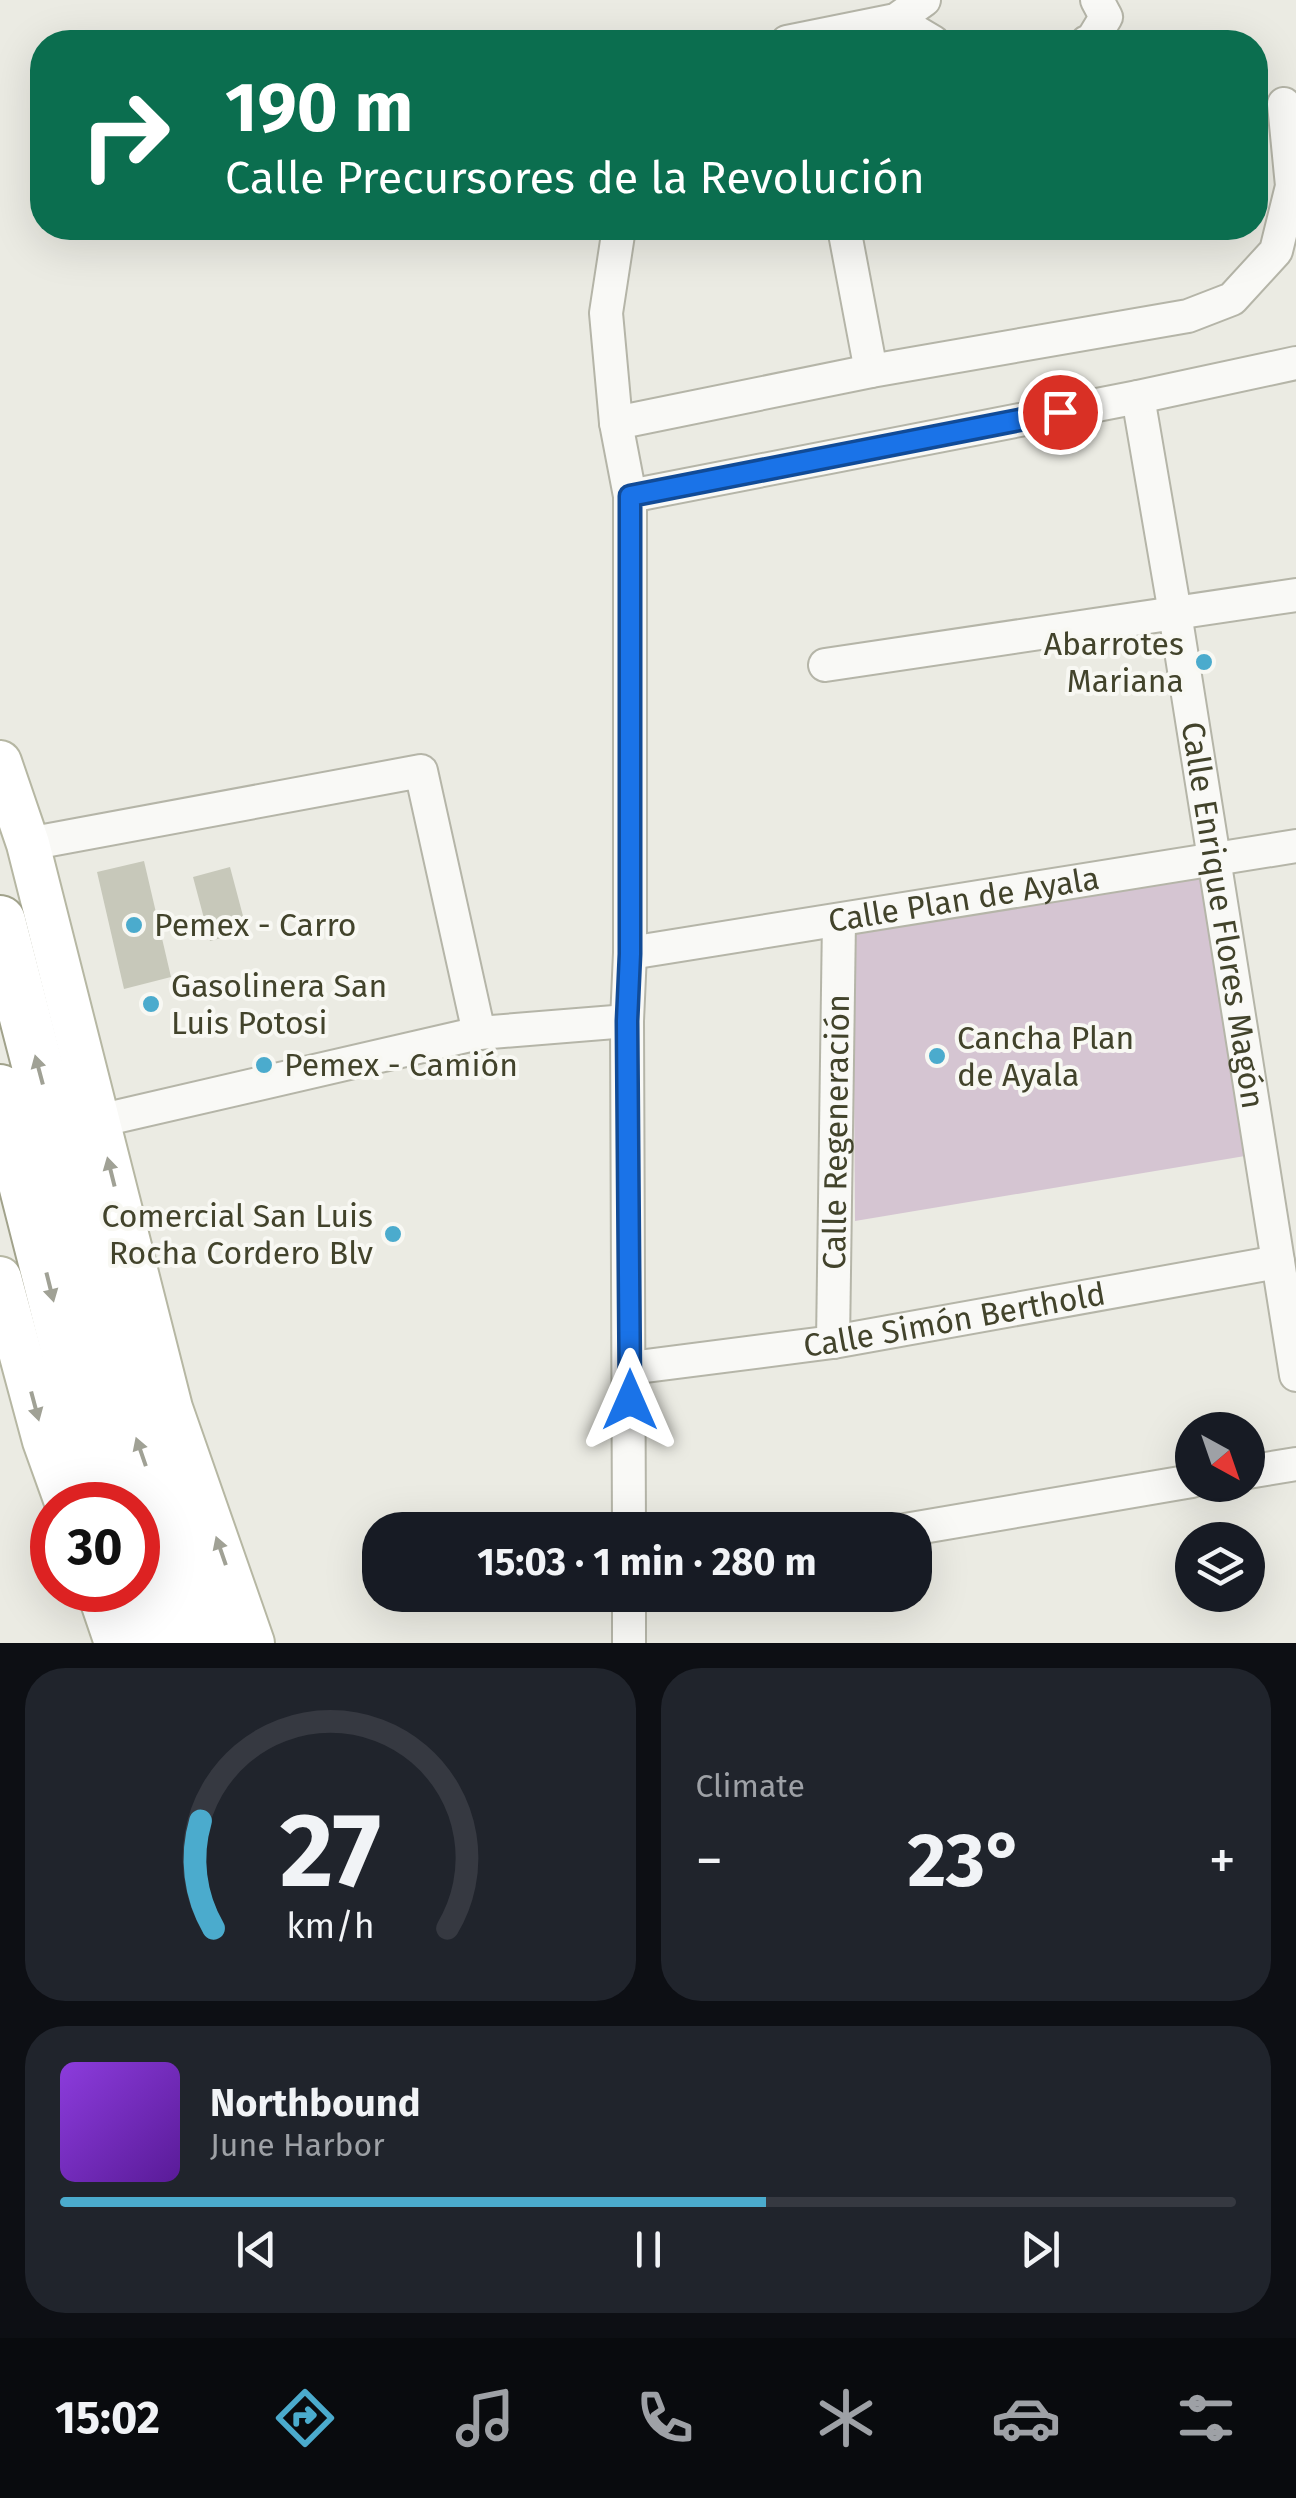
<!DOCTYPE html>
<html lang="en">
<head>
<meta charset="utf-8">
<style>
  body { margin:0; font-family:"Fira Sans",sans-serif; background:#20242c; color:#f1f3f6; height:100vh; display:flex; flex-direction:column; font-size:38px; white-space:nowrap }
  * { box-sizing:border-box; margin:0 }
  p { font-size:32px; color:#9ea1a6 }
  .icon { flex:none; width:55px; height:55px; fill:none; stroke:currentColor; stroke-width:2; stroke-linecap:round; stroke-linejoin:round }
  .map { position:relative; height:1643px; overflow:hidden }
  .sheet { display:flex; flex-direction:column; gap:25px; padding:25px; background:#0d0f14; flex:1 }
  .sheet>* { flex:none }
  .top-card { position:absolute; left:30px; top:30px; width:1238px; height:210px; border-radius:40px; box-shadow:0 10px 40px #0002; background:#0b6e4f; color:#fff; overflow:hidden }
  .needle { width:65px; rotate:140deg }
  .buttons { position:absolute; left:1175px; top:1412px; display:grid; gap:20px }
  .buttons a { display:grid; place-items:center; width:90px; height:90px; border-radius:50%; background:#171b24; box-shadow:0 10px 40px #0002; font-size:50px }
  .speed { position:absolute; left:30px; top:1482px; display:flex; gap:20px; font-size:50px; font-weight:700; text-align:center }
  .speed>* { display:grid; place-content:center; width:130px; height:130px; border-radius:50%; background:#171b24; box-shadow:0 10px 40px #0002; line-height:1 }
  .speed .limit { border:15px solid #d22; background:#fff; color:#111 }
  .pin { position:absolute; display:grid; place-items:center; width:85px; height:85px; color:#fff; margin:-42px; border:5px solid #fff; border-radius:50%; box-shadow:0 2px 10px #0007 }
  .me { position:absolute; width:110px; margin:-55px; rotate:0deg; stroke-linejoin:round; filter:drop-shadow(0 0 8px #0008) }
  .turn { display:flex; align-items:center; gap:35px; height:210px; padding:0 30px; font-size:45px }
  .turn .icon { width:130px; height:130px; stroke-width:2.5 }
  .turn b { display:block; font-size:70px; line-height:85px }
  .big { font-size:75px; font-weight:700; line-height:1.1 }
  .sheet .card { flex:1; display:flex; flex-direction:column; justify-content:center; gap:15px; min-width:0; padding:0 35px; border-radius:40px; background:#20242c }
  .sheet .dial { align-items:center; gap:0 }
  .dial svg { height:260px; overflow:visible; fill:none; stroke:#363941; stroke-width:7; stroke-linecap:round; text-anchor:middle }
  .dial text { fill:#f1f3f6; stroke:none }
  .song { display:flex; align-items:center; gap:30px }
  .cover { width:120px; height:120px; border-radius:15px; background:linear-gradient(135deg,hsl(270 70% 55%),hsl(270 70% 35%)) }
  .played { height:10px; border-radius:5px; background:linear-gradient(90deg,#4babcd 60%,#363941 60%) }
  .keys { display:flex; justify-content:space-around; direction:ltr }
  .heat { display:flex; justify-content:space-between; align-items:center; font-size:55px; direction:ltr }
  .sheet .tiles { flex:1; display:grid; gap:25px; grid-template-columns:1fr 1fr }
  .card:last-child { grid-column:span 2 }
  .trip { position:absolute; left:362px; top:1512px; width:570px; height:100px; border-radius:40px; background:#171b24; box-shadow:0 10px 40px #0002; font-weight:700; line-height:100px; text-align:center }
  .tabs { display:flex; height:160px; justify-content:space-around; align-items:center; background:#090b0e; color:#9ea1a6 }
  .tabs .icon { width:70px; height:70px }
  .tabs .current { color:#4babcd }
  .tabs b { font-size:45px; color:#f1f3f6 }
  .map>svg:first-child { display:block }
</style>
</head>
<body>
<div class="map">
<svg width="1296" height="1643" viewBox="0 0 1296 1643">
  <rect width="100%" height="100%" fill="#ebebe3"/>
  <path fill="#d5c5d2" d="M1202,876L1245,1156L855,1221L853,933Z"/>
  <path fill="#c7c8ba" d="M144,861L171,977L124,989L97,872Z
    M230,867L247,931L210,941L193,877Z"/>
  <g fill="none" stroke-linecap="round" stroke-linejoin="round">
    <defs>
      <g id="minor">
        <path d="M896,20L933,42"/>
        <path d="M787,42L896,20L924,0"/>
        <path d="M1087,42L1092,40L1106,17L1097,0"/>
        <path d="M619,228L606,313L616,423L630,496V953L627,1021L629,1530"/>
        <path d="M844,228L871,371"/>
        <path id="s1" d="M1138,397L1175,613L1296,1375"/>
        <path d="M616,423L871,371L1188,316L1232,299L1276,251L1292,186L1284,104"/>
        <path d="M630,496L1138,397L1296,363"/>
        <path d="M825,665L1296,595"/>
        <path d="M28,844L421,771L479,1033L627,1021"/>
        <path id="s2" d="M630,953L1296,846"/>
        <path d="M98,1121L479,1033"/>
        <path id="s3" d="M833,1342L839,920"/>
        <path id="s4" d="M630,1368L833,1342L1278,1262"/>
        <path d="M1248,1472L1296,1464"/>
        <path d="M905,1530L1192,1481"/>
        <path d="M629,1643V1595"/>
      </g>
      <path id="major" d="M0,762L28,844L171,1408L253,1643
        M0,1278L44,1441L67,1505
        M98,1590L116,1643"/>
      <path id="highway" d="M0,921L129,1419L207,1643
        M0,1090L88,1435L111,1505
        M138,1583L158,1643"/>
    </defs>
    <use href="#minor" stroke="#b5b5a8" stroke-width="36"/>
    <use href="#major" stroke="#b6b7a3" stroke-width="46"/>
    <use href="#highway" stroke="#a1a28b" stroke-width="54"/>
    <use href="#minor" stroke="#f9f9f6" stroke-width="32"/>
    <use href="#major" stroke="#fff" stroke-width="42"/>
    <use href="#highway" stroke="#fff" stroke-width="50"/>
  </g>
  <defs><path id="oneway-solid" d="M-6-.8H1V-3.2L6.5 0L1 3.2V.8H-6Z" transform="scale(2.5)"/></defs>
  <g fill="#a0a195">
    <use href="#oneway-solid" transform="translate(39 1070) rotate(-105)"/>
    <use href="#oneway-solid" transform="translate(111 1172) rotate(-104)"/>
    <use href="#oneway-solid" transform="translate(50 1287) rotate(76)"/>
    <use href="#oneway-solid" transform="translate(35 1406) rotate(75)"/>
    <use href="#oneway-solid" transform="translate(141 1452) rotate(-109)"/>
    <use href="#oneway-solid" transform="translate(221 1551) rotate(-109)"/>
  </g>
  <g fill="none" stroke-linecap="round" stroke-linejoin="round">
    <defs>
      <path id="route" d="M630,1400L627,1021L630,954V496L1060,412"/>
    </defs>
    <use href="#route" stroke="#114b97" stroke-width="25"/>
    <use href="#route" stroke="#1a73e8" stroke-width="18"/>
  </g>
  <g fill="#4babcd" stroke="#f8f8f3" stroke-width="4">
    <circle cx="1204" cy="662" r="10"/>
    <circle cx="134" cy="925" r="10"/>
    <circle cx="151" cy="1004" r="10"/>
    <circle cx="937" cy="1056" r="10"/>
    <circle cx="264" cy="1065" r="10"/>
    <circle cx="393" cy="1234" r="10"/>
  </g>
  <g text-anchor="middle" dominant-baseline="central" stroke-width="8" stroke-linejoin="round" paint-order="stroke">
    <g font-size="32" fill="#42432b" stroke="#f8f8f3" text-anchor="start">
      <text x="1184" y="644" text-anchor="end">Abarrotes<tspan x="1184" dy="37">Mariana</tspan></text>
      <text x="154" y="925">Pemex - Carro</text>
      <text x="171" y="986">Gasolinera San<tspan x="171" dy="37">Luis Potosi</tspan></text>
      <text x="957" y="1038">Cancha Plan<tspan x="957" dy="37">de Ayala</tspan></text>
      <text x="284" y="1065">Pemex - Camión</text>
      <text x="373" y="1216" text-anchor="end">Comercial San Luis<tspan x="373" dy="37">Rocha Cordero Blv</tspan></text>
    </g>
    <g font-size="32" fill="#42432b" stroke="#f8f8f3">
      <text stroke="none"><textPath href="#s2" startOffset="338">Calle Plan de Ayala</textPath></text>
      <text stroke="none"><textPath href="#s1" startOffset="525">Calle Enrique Flores Magón</textPath></text>
      <text stroke="none"><textPath href="#s3" startOffset="210">Calle Regeneración</textPath></text>
      <text stroke="none"><textPath href="#s4" startOffset="328">Calle Simón Berthold</textPath></text>
    </g>
  </g>
</svg>
<div class="buttons">
<a><svg class="needle" viewBox="-14 -14 28 28"><path d="M0-13l5 13h-10z" fill="#e53935"/><path d="M0 13l5-13h-10z" fill="#9ea1a6"/></svg></a>
<a><svg class="icon" aria-label="layers" viewBox="0 0 24 24"><path d="M12 4l9 5-9 5-9-5zM3 14l9 5 9-5"/></svg></a>
</div>
<div class="speed"><div class="limit">30</div></div>
<div class="pin" style="left:1060px;top:412px;background:#d93025"><svg class="icon" aria-label="arrive" viewBox="0 0 24 24"><path d="M6 21V4h12l-3 4 3 4H6"/></svg></div>
<svg class="me" style="left:630px;top:1400px" viewBox="-20 -20 40 40"><path d="M0-17L14 15 0 8-14 15z" fill="#1a73e8" stroke="#fff" stroke-width="4"/></svg>
<div class="trip">15:03 · 1 min · 280 m</div>
<div class="top-card">
<div class="turn"><svg class="icon" aria-label="right" viewBox="0 0 24 24"><path d="M7 20v-9h11M14 6l5 5-5 5"/></svg><div><b>190 m</b>Calle Precursores de la Revolución</div></div>
</div>
</div>
<section class="sheet">
<div class="tiles">
<div class="card dial"><svg viewBox="0 0 100 80">
<path d="M14 69A42 42 0 1 1 86 69"/>
<path d="M14 69A42 42 0 0 1 10 36" stroke="#4babcd"/>
<text x="50" y="56" font-size="32" font-weight="700">27</text>
<text x="50" y="72" font-size="11">km/h</text>
</svg></div>
<div class="card"><p>Climate</p>
<div class="heat"><a>−</a><b class="big">23°</b><a>+</a></div>
</div>
<div class="card">
<div class="song"><i class="cover"></i><div><b>Northbound</b><p>June Harbor</p></div></div>
<div class="played"></div>
<div class="keys"><svg class="icon" aria-label="previous" viewBox="0 0 24 24"><path d="M18 5L8 12l10 7zM5 5v14"/></svg><svg class="icon" aria-label="pause" viewBox="0 0 24 24"><path d="M8 5v14M16 5v14"/></svg><svg class="icon" aria-label="next" viewBox="0 0 24 24"><path d="M6 5l10 7-10 7zM19 5v14"/></svg></div>
</div>
</div>
</section>
<nav class="tabs">
<b>15:02</b>
<svg class="icon current" aria-label="directions" viewBox="0 0 24 24"><path d="M12 3l9 9-9 9-9-9zM9 14v-3h6M13 9l2 2-2 2"/></svg>
<svg class="icon" aria-label="music" viewBox="0 0 24 24"><path d="M9 18V5l10-2v13"/><circle cx="6" cy="18" r="3"/><circle cx="16" cy="16" r="3"/></svg>
<svg class="icon" aria-label="phone" viewBox="0 0 24 24"><path d="M5 4h4l2 5-3 2q2 4 5 5l2-3 5 2v4C11 20 4 13 5 4z"/></svg>
<svg class="icon" aria-label="climate" viewBox="0 0 24 24"><path d="M12 3v18M4 7l16 10M4 17L20 7"/></svg>
<svg class="icon" aria-label="car" viewBox="0 0 24 24"><path d="M5 17H2v-5l4-1 3-4h7l3 4 3 1v5h-3M9 17h6M6 11h13"/><circle cx="7" cy="17" r="2"/><circle cx="17" cy="17" r="2"/></svg>
<svg class="icon" aria-label="filters" viewBox="0 0 24 24"><path d="M4 7h16M4 17h16"/><circle cx="9" cy="7" r="2"/><circle cx="15" cy="17" r="2"/></svg>
</nav>
</body>
</html>
